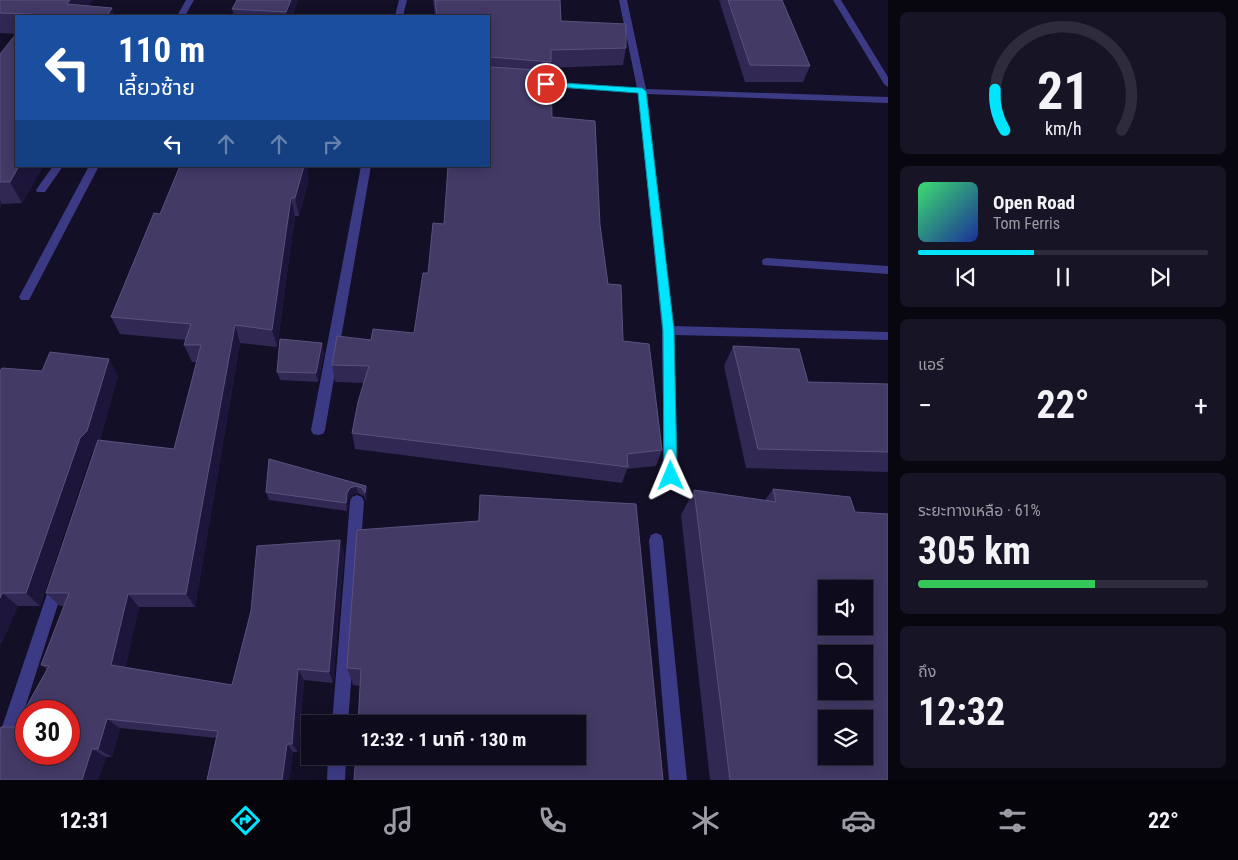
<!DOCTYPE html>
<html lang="th">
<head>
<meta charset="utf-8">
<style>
  body { margin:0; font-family:"Roboto Condensed","Noto Sans Thai",sans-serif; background:#171425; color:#f1f3f6; height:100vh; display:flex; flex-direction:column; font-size:19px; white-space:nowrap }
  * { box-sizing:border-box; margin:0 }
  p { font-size:16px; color:#9b9ba3 }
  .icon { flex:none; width:28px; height:28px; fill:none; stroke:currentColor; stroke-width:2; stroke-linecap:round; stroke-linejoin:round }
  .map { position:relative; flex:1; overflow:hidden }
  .details { display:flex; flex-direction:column; gap:12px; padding:12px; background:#08060f; width:350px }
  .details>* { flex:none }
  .top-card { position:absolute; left:15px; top:15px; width:475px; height:152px; border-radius:0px; box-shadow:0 2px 12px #0003,0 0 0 1px #2e2b3b; background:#1a4fa0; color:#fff; overflow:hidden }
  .tools { position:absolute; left:818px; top:580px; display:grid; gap:10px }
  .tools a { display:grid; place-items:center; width:55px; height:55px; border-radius:0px; background:#0e0b1c; box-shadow:0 2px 12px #0003,0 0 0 1px #2e2b3b; font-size:25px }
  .speed { position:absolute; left:15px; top:700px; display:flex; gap:10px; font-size:25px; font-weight:700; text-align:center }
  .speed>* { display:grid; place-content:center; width:65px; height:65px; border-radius:50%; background:#0e0b1c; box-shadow:0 2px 12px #0003,0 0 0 1px #2e2b3b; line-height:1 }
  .speed .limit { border:8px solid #d22; background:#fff; color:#111 }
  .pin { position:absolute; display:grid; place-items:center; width:42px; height:42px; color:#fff; margin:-21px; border:2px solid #fff; border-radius:50%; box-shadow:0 1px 5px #0007 }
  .me { position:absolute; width:55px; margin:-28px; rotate:359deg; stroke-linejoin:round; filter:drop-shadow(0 0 4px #0008) }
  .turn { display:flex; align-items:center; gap:18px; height:105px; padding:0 20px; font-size:22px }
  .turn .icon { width:65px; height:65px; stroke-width:2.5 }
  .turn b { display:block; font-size:35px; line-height:42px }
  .lanes { display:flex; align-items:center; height:48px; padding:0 20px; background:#0003; justify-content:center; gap:25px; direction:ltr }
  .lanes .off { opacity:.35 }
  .big { font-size:38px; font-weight:700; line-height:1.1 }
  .details .widget { flex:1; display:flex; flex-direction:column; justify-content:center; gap:8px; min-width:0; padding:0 18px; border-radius:8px; background:#171425 }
  .details .dial { align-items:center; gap:0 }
  .dial svg { height:130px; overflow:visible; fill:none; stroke:#2e2b3b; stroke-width:7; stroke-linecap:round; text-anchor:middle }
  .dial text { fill:#f1f3f6; stroke:none }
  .song { display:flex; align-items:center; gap:15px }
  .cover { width:60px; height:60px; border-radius:8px; background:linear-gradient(135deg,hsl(140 70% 55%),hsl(230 70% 35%)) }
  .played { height:5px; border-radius:2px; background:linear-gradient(90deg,#00e5ff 40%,#2e2b3b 40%) }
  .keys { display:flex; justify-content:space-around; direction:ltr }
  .heat { display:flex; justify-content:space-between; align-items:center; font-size:28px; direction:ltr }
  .charge { height:8px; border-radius:4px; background:linear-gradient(90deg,#34c759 61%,#2e2b3b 0) }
  .trip { position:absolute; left:301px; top:715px; width:285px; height:50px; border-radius:0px; background:#0e0b1c; box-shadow:0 2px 12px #0003,0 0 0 1px #2e2b3b; font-weight:700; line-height:50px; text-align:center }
  .tab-bar { display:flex; height:80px; justify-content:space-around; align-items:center; background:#06040b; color:#9b9ba3 }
  .tab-bar .icon { width:35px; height:35px }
  .tab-bar .current { color:#00e5ff }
  .tab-bar b { font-size:22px; color:#f1f3f6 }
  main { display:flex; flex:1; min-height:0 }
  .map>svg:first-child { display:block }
</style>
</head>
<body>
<main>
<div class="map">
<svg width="888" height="780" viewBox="0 0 888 780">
  <rect width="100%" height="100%" fill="#130f26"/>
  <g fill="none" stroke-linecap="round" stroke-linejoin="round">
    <path fill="#3d3a85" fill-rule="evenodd" d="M53,166H63L45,192H37L36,190Z
      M767,258L888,266V274L763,265L762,262L763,259Z"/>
    <path fill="#3d3a85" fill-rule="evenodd" d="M186,0H194L185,16H177Z
      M399,0H407L403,16H395Z
      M619,0H627L646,89L888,97V103L647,94L673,326L888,332V340L674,335L678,476L676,480L671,482L666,480L664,476L662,330L638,93L536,86L532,83L536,80L637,88Z
      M833,0H841L888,77V87L884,84Z
      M89,166H99L29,300H21L19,297Z
      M361,166H371L325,430L323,434L318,435L313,434L311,430Z
      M357,495L362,497L364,501L348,724H332L350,501L352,497Z
      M656,533L661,535L663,540L687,780H669L649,540L651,535Z
      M58,575L63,577L65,582L9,758L6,764L0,767V733L51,582L53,577Z
      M328,756H346L345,780H327Z"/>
  </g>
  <path fill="#312854" d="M0,0L88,6L115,16H16V34L0,33Z
    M298,0L292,16H234L232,9Z
    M433,0H560L561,21L626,48L623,65L550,68V71L552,117L600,225L608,284L623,341L662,450L656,466L627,469L622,483L355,449L352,433L364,383L335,382L332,365L371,340L414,333L428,273L444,224L489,16H435Z
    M719,0H782L810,66L803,82H745Z
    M0,54L16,166H43L22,203L2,204L0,208Z
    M309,179L299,216H295L277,347L240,343L195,607H139L125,667L232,685L340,540L344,554L333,683L304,680L298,752H293L289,780H207L216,738L120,728L112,757H106L98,780H0L15,727L47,669L41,665L64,606H60L46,593L94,450L91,453L40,606H18L2,642H1L0,644V371H42L118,376L100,440L174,449L197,362H192L184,345L186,340L120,334L111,317L160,214Z
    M733,346L808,382L888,384V472L746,468L724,366Z
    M324,352L318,382L280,380L277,372Z
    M269,459L366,486L367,494L366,501L364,496L358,493L351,495L348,501L347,511L269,500L266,492Z
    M773,489L855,512L888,780H710L681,515L694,490L765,500Z
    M480,495L636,504L360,686L353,685L347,668L478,521Z"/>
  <path fill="#1d163a" d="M70,0H93L81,16L67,4Z
    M291,0H298L292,16H287L286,12Z
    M112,8L115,16H107Z
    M19,166H43L22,203L10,182Z
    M304,166H307L309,179L299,216L295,198Z
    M291,198L295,216L277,347L272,330Z
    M0,200L2,204L0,208Z
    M235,325L240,343L195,607L186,594Z
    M322,343L324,352L318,382L316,373Z
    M109,359L118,376L98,447L91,453L40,606L26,593L80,438Z
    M356,486L358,493L351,495L348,501L347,511L346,503L347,493L350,488Z
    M366,486L367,494L366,501L365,493Z
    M340,540L344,554L333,683L329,672Z
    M2,593L18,606L2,642L0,641V598Z
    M128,594L139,607L124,676L111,665Z
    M298,669L304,680L298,752L292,744Z
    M107,719L120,728L112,757L98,749Z
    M287,744L293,752L289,780H282Z
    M92,749L106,757L98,780H82Z"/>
  <path fill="#433a66" stroke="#5a527e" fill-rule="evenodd" d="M0,0H70L67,4L112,8L107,16H31L33,14L0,13Z
    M237,0H291L286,12L232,9Z
    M435,0H560L561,21L626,24V48L551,50V62L490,57L489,62V16H437Z
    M728,0H782L810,66L750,65Z
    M16,34V166H19L10,182H0V54Z
    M489,66L490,67L551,71L552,117L595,121L600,225L608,284L621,285L623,341L649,344L662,450L627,454L628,467L352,433L358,402L369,366L332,365L337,336L371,340L373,329L414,333L423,273H428L433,223L444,224L448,166H489Z
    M180,166H304L295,198H291L272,330L235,325L186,594H128L111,665L232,685L251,611L257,546L340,540L329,672L298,669L292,744H287L282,780H207L218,731L107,719L98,749H92L82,780H0V730L1,727H15L49,666L41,665L69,593H46L98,440L174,449L201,345H184L191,324L111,317L154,213L160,214ZM26,711H69V754H26Z
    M280,339L322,343L316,373L277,372Z
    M733,346L799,349L808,382L888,384V452L758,449Z
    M50,352L109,359L87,431L80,438L26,593H2L0,598V371L2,368L42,371Z
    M269,459L366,486L365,493L362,488L356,486L350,488L347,493L346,503L266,492Z
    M773,489L850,497L855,512L888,514V780H730L694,490L776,502ZM826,589H864V626H826ZM826,654H864V691H826ZM826,719H864V756H826Z
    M480,495L636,504L663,780H354L356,756H578V724H358L361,669L347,668L357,530L479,521Z"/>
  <path fill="#00e5ff" stroke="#0095a6" d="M543,82L642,88L646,91L674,330L677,476L675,480L671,481L666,480L664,476L663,330L638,93L546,86H543Z"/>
</svg>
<div class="tools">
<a><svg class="icon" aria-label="sound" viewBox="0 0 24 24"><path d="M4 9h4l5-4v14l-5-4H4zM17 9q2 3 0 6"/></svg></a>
<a><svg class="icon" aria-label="search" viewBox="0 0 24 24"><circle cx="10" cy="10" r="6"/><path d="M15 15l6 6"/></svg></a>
<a><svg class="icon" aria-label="layers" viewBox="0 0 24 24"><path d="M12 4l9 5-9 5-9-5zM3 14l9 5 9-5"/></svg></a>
</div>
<div class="speed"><div class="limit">30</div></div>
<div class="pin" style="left:546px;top:84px;background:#d93025"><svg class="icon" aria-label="arrive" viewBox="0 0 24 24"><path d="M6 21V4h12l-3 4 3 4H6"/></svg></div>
<svg class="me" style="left:671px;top:476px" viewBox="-20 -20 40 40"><path d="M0-17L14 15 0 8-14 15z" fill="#00e5ff" stroke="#fff" stroke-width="4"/></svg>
<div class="trip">12:32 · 1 นาที · 130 m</div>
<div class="top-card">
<div class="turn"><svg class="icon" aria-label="left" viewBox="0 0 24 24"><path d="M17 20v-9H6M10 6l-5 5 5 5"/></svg><div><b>110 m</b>เลี้ยวซ้าย</div></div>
<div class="lanes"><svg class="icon" aria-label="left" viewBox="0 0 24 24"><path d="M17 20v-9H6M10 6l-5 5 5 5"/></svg><svg class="icon off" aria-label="ahead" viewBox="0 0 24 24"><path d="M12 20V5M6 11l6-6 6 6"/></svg><svg class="icon off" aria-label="ahead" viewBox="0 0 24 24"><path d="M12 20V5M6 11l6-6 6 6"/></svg><svg class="icon off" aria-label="right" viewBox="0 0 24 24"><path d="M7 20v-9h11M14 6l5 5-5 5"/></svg></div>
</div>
</div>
<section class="details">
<div class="widget dial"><svg viewBox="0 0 100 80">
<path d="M14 69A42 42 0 1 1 86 69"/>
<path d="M14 69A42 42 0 0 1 8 44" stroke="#00e5ff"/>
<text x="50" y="56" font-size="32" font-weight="700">21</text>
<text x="50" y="72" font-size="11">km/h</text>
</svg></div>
<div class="widget">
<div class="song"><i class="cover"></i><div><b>Open Road</b><p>Tom Ferris</p></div></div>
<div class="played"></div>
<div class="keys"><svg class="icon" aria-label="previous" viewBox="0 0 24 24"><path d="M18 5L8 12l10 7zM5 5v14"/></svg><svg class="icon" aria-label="pause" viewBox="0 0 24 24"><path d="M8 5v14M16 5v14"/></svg><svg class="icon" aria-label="next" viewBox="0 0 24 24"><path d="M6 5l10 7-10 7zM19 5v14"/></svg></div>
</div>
<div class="widget"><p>แอร์</p>
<div class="heat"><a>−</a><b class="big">22°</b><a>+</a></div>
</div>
<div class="widget"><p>ระยะทางเหลือ · 61%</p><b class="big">305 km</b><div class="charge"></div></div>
<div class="widget"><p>ถึง</p><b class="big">12:32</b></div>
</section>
</main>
<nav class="tab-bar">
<b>12:31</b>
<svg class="icon current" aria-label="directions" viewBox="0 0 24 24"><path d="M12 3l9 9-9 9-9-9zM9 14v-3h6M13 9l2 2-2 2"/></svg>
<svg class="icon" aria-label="music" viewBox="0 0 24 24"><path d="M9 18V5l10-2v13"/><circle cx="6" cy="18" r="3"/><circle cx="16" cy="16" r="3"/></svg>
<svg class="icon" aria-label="phone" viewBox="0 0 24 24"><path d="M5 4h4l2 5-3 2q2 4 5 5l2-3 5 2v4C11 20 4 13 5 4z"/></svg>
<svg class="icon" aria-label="climate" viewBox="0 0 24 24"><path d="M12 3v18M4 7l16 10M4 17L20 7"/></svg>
<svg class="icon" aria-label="car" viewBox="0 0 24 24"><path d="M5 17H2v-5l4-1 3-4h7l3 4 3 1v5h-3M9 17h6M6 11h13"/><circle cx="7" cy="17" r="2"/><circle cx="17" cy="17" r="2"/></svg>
<svg class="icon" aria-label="filters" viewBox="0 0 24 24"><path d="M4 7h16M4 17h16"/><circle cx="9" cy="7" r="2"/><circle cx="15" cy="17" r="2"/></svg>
<b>22°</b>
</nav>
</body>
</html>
